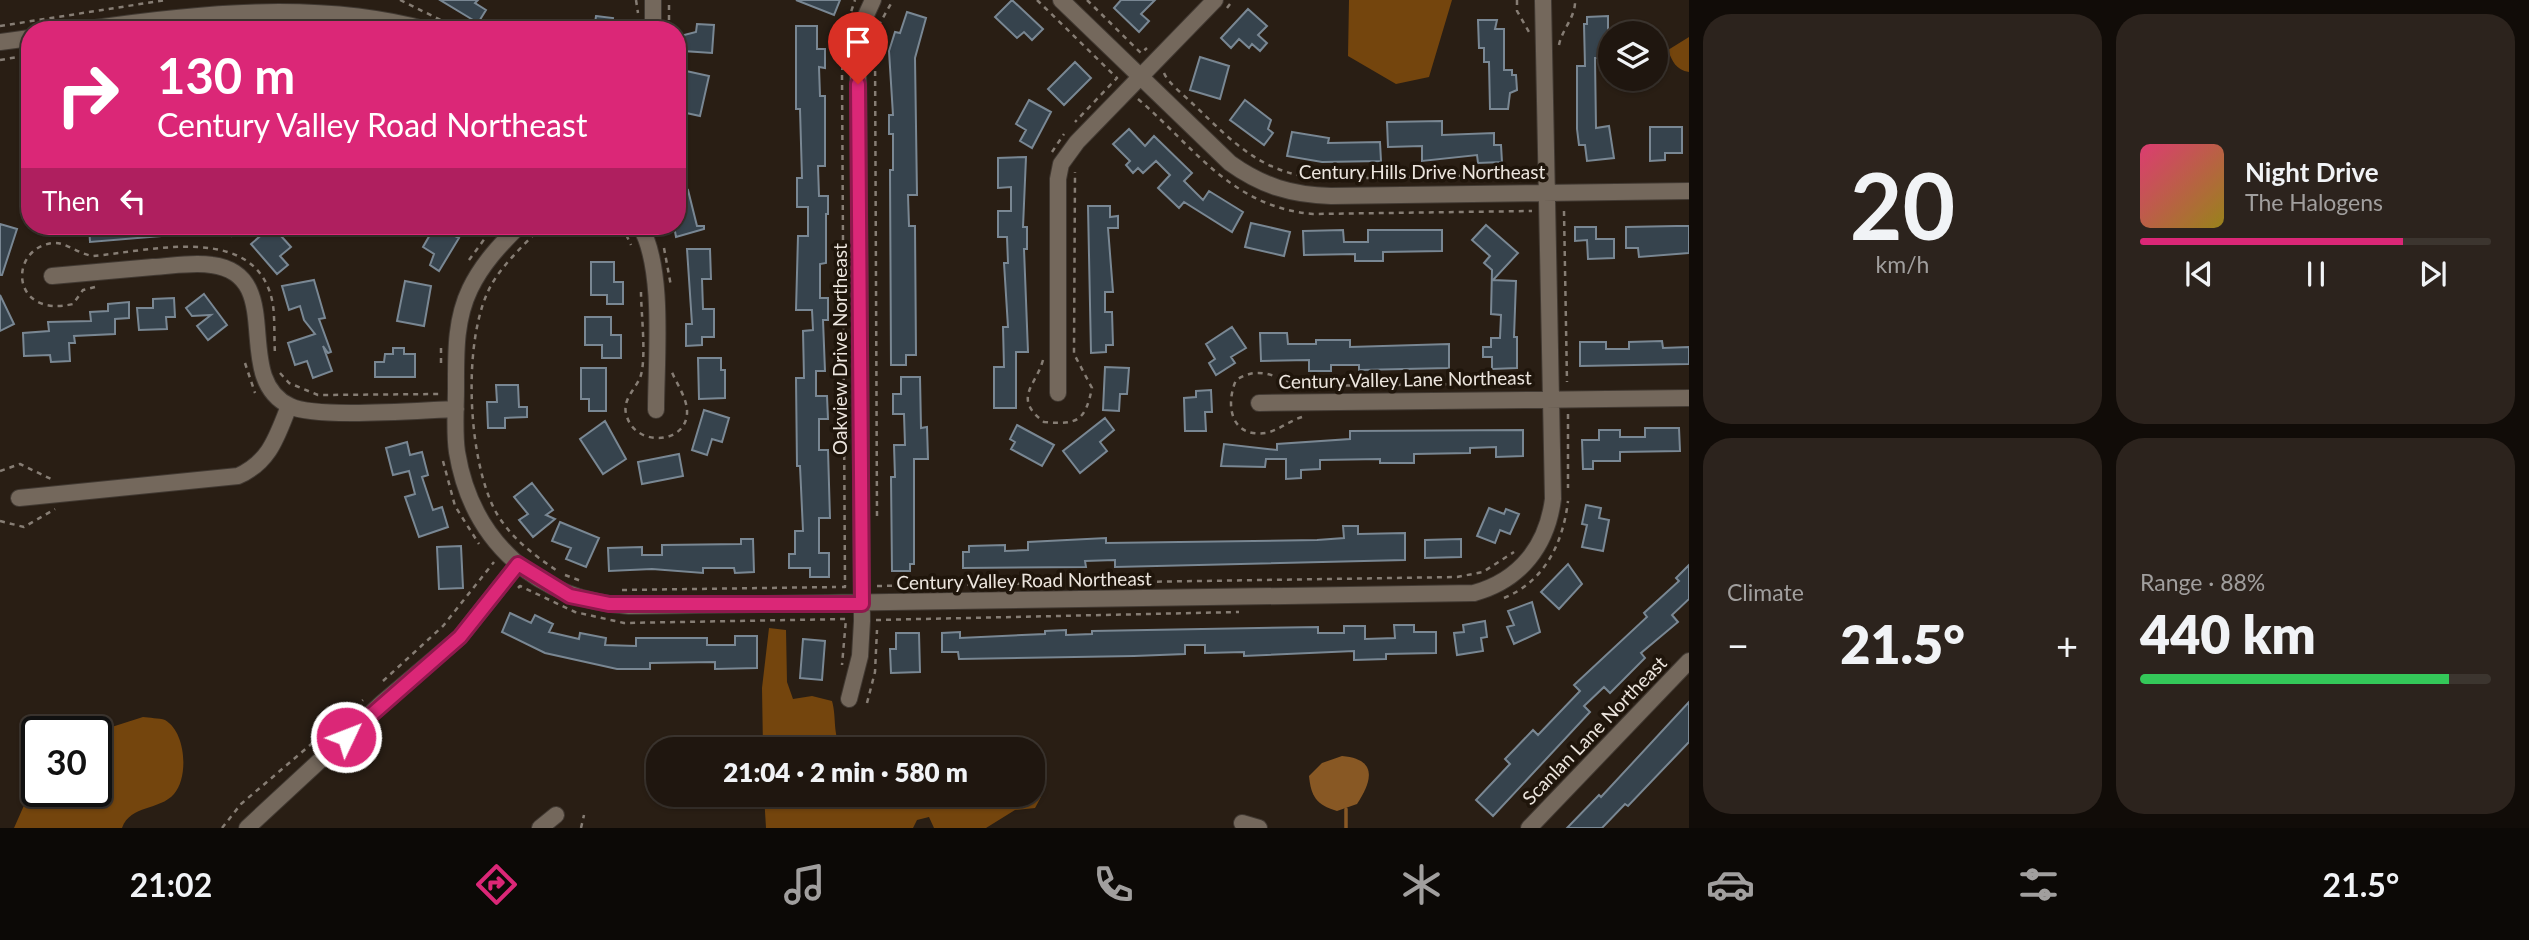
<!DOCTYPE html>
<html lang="en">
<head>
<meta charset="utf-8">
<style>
  body { margin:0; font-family:Lato,sans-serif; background:#2c231d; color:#f1f3f6; height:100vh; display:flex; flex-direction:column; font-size:26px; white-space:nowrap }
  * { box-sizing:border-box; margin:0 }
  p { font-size:23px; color:#a19f9e }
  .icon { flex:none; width:38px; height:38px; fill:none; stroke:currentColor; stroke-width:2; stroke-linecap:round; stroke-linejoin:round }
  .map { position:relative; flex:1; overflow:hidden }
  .drawer { display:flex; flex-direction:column; gap:14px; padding:14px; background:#110c08; width:840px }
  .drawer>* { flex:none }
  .hud { position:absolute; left:21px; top:21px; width:665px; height:214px; border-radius:28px; box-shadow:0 2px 5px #0004,0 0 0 2px #3c352f; background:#db2777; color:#fff; overflow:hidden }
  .buttons { position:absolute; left:1598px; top:21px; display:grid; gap:14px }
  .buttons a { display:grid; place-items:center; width:70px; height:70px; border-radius:50%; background:#1f160f; box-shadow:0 2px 5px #0004,0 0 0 2px #3c352f; font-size:35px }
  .speed { position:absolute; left:21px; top:716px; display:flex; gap:14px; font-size:35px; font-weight:700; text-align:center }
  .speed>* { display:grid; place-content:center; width:91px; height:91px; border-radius:50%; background:#1f160f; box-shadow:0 2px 5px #0004,0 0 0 2px #3c352f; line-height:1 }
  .speed .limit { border:4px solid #111; border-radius:10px; background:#fff; color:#111 }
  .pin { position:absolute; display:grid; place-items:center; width:60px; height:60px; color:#fff; margin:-72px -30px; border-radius:50% 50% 50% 0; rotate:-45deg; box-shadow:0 0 7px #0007 }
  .pin .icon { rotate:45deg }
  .me { position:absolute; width:77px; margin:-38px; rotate:47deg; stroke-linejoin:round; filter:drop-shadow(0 0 5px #0008) }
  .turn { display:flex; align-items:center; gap:24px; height:147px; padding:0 21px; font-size:32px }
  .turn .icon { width:91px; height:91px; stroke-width:2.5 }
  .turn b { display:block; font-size:49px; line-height:60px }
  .then { display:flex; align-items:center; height:66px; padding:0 21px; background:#0003; gap:14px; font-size:26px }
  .big { font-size:52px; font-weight:800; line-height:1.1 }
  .drawer .widget { flex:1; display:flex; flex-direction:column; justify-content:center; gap:10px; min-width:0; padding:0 24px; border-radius:28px; background:#2c231d }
  .drawer .dial { align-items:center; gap:0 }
  .dial b { font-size:91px; line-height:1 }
  .song { display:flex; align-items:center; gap:21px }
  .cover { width:84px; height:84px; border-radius:10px; background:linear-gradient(135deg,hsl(340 70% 55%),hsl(50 70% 35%)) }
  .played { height:7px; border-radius:4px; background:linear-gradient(90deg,#db2777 75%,#3c352f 75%) }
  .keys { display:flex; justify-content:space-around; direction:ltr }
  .heat { display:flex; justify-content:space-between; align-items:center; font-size:38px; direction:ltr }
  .charge { height:10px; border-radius:5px; background:linear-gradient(90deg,#34c759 88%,#3c352f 0) }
  .drawer .tiles { flex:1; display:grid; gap:14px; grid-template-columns:repeat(2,1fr) }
  .trip { position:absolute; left:646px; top:737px; width:399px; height:70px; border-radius:28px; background:#1f160f; box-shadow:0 2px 5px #0004,0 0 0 2px #3c352f; font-weight:800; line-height:70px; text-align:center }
  .menu { display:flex; height:112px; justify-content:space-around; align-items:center; background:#0c0906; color:#a19f9e }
  .menu .icon { width:49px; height:49px }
  .menu .on { color:#db2777 }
  .menu b { font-size:32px; color:#f1f3f6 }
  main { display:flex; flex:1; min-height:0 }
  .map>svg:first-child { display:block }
</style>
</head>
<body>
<main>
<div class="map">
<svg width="1689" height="828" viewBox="0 0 1689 828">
  <rect width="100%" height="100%" fill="#291e14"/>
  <path fill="#74450d" d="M1349,0H1452L1429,77L1396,84L1348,56Z
    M1689,37V72C1676,70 1672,61 1668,50Z
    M769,628L786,630L787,682L793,699L812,696L832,701C837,719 832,733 842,749H763L762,688Z
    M143,717C149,718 159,718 165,720C186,732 189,777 174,794C159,811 131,804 122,828H14L37,776V791H96V732Z
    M1033,774L1036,776L1041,797L1035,808L1015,810L986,828H934L929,817L917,820L913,828H766L764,795L1032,794Z"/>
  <path fill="#885824" d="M1342,756C1377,759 1373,780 1357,804L1337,811C1316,805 1311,796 1309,776L1322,763Z"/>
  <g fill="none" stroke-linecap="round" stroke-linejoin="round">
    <path stroke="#885824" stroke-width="3.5" d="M1346,809V828"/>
  </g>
  <path fill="#36434d" stroke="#798793" stroke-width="2" d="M440,0H478L475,3L486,10L478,23Z
    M796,0H840L834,15Z
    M1012,0L1043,29L1032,40L1024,32L1017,38L995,17Z
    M1121,0H1155L1141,14L1149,21L1139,32L1114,8Z
    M1248,9L1267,26L1258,35L1267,43L1260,51L1252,44L1249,48L1239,39L1231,48L1221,38Z
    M907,12L926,18L915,58L917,195H908L909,226H915L916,355H906V365H891L890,170H893V134H889V115H893L889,51L895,32L900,33Z
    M596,16L613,18L611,30H594Z
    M1608,16V51H1600V58H1595L1596,128L1609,126L1614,158L1587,161L1585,145H1579L1577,129V66H1585L1584,24H1587V17Z
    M1478,20H1497L1495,29H1504V70H1512V75H1516L1517,90L1510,93L1508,109H1490L1489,62H1484V48H1479Z
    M697,24L714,25L712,53L683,51L684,35L696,32Z
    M796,26H817V49H825V68L819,67L820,96H825V166H818L819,196H828V214H826V263L820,264V298H828V320H823L825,371H816V396H827L828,419H819V450H828L830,518H819V553H829V577H810V568H789V554H795V531H803L800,466H797L796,378H804L803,331L813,330L812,310H796L798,236H808V207H797V178H802L800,109H796Z
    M1200,57L1229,66L1220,99L1190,90Z
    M1075,62L1091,78L1064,105L1048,89Z
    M677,69L709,76L700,116L677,111Z
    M1029,100L1051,112L1032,148L1020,141L1026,130L1016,124Z
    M1245,100L1271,120L1268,129L1273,133L1264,145L1230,120Z
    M1442,121V135L1494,133V145H1501L1502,162L1478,163L1477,155L1422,161V146L1388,147L1387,122Z
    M1650,127H1682V153H1665V160L1650,161Z
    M1129,129L1145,146L1154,136L1192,173L1184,181L1203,200L1209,191L1243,212L1232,232L1184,202L1179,208L1158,188L1170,175L1156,161L1143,173L1138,168L1133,173L1126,165L1130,161L1113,144Z
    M1292,132L1329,138L1328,143L1380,142L1381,161L1322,162L1287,156Z
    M1026,157L1023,227H1027V249H1024L1028,352H1016V408H994V367H1004L1003,327H1008L1004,263H1008L1007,237H998V211H1011V187L998,188V158Z
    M688,190L697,226H704V229L676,237L674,226H677V192Z
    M1088,206H1110V217L1118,216V228H1108L1113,292H1105V312H1112L1113,345H1106V352L1091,353Z
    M1251,223L1290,232L1284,256L1245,247Z
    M0,224L17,229L2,275H0Z
    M1486,225L1518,253L1493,280L1516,281L1514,337H1517V368L1492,369V357H1483V347H1491V338H1500L1501,315L1491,314L1492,270L1484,263L1490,256L1472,240Z
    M89,226H185V234L90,242Z
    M203,226H233L231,236L202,231Z
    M272,226L291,247L280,256L288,265L277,274L251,244Z
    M435,226L459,238L439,271L430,265L434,254L423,247Z
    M1676,226H1689V253L1639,257L1638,248H1626V227Z
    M1575,227H1596V239H1614V258L1588,259L1587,240L1575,241Z
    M1343,230L1344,242H1368V230H1442V251L1383,252V261H1355V254L1304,255L1303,231Z
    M687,249H710L711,279H702L703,309H714V337H702V345L686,346V324H692Z
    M591,262H614V282H623V304H607V295H591Z
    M314,280L325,318L319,319L331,352L328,353L323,346L332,371L313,378L307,361L295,365L288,343L315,334L304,320L300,306L289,310L282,286Z
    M405,281L431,286L424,326L397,321Z
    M204,294L227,325L208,340L197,326L211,315L192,316L186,308Z
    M0,295L14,324L0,331Z
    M174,298L175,317H166L167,329L139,330L137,308H153V299Z
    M129,302V318L115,319V334L74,336L75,343H69L70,361L51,362L50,355L24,356L23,333L49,331L48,322L91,321L90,312L108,311V304Z
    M585,317H611V335H621V358H602V345H585Z
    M1232,327L1246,348L1231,357L1235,363L1216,375L1209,363L1215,359L1206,344Z
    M1260,333H1287L1288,344H1316V340H1350V347L1449,344V368L1359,370V365H1331V371H1309V360L1261,361Z
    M1662,341L1663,348L1689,347V364L1580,366V342H1606V349H1629V342Z
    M393,348H404V354H415V377H375V362H384L385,354H393Z
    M698,358H721V370H725V398L699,399Z
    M1105,367L1129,368L1127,394H1120L1119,411L1103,410Z
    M581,368H606V411H589V399H581Z
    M901,377H920L921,428L927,427L928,459H914V564H910V571H892L891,477H895L894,445H905L904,414H893V394H901Z
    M496,385H518L519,407H527V417L505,418V428H488L487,402H497Z
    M1211,390L1212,412H1205L1206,431H1185L1184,398L1196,397V391Z
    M704,410L729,418L722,442L712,439L707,455L692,450Z
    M1105,418L1114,430L1100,442L1107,451L1080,473L1063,451Z
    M605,421L626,459L603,474L580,439Z
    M1017,425L1054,445L1042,466L1011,449L1015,442L1010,439Z
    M1645,428H1679L1680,451L1620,452V461H1593V469H1583L1582,440H1599V430H1620V437H1645Z
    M1523,430V456L1496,457V447L1470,448V453L1414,454V463H1380V459L1320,460V469L1301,470V478L1286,479V459H1266L1265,467L1221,466L1224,444L1277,450V444L1350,439V431Z
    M407,442L410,455L422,452L428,475L422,477L433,510L442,507L448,527L419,537L405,497L415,494L409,471L393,475L386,448Z
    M679,454L683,476L642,484L638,462Z
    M532,483L553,510L546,515L555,519L533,537L519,520L528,514L514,497Z
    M1586,505L1601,508L1599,518L1609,520L1603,551L1582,547L1587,525L1582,524Z
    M1489,508L1504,514L1506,509L1519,514L1510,534L1500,530L1495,543L1477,536Z
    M560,522L599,538L586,567L566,559L571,548L552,541Z
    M1343,526H1358V534L1405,533V560L1115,567V560L1085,561L1086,567L963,568V552H969V546L1005,545V551L1028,550V542L1106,538V543L1317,540L1344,538Z
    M741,539H753L754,572L735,573L734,568H703V573L652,569L609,571L608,548L642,547V555H662V545L741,544Z
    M1461,539V557L1425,558V540Z
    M461,546L463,588L439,589L437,547Z
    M1568,564L1582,584L1559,609L1541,592Z
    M1689,565V599L1672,615L1678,622L1641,653L1645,658L1610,693L1604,687L1584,706L1590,712L1493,816L1476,800L1510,764L1505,759L1533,730L1538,735L1580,691L1574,685L1647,617L1644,613L1679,581L1676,578Z
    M1532,602L1540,632L1514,644L1507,627L1514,625L1508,611Z
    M510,613L531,623L535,615L553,624L549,632L579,639L580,633L606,638L605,645L636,646V638H707V645H735V636H757V668L715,669V662L650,663V669H617L545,653L502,632Z
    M1485,621L1487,637L1481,638L1483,651L1457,655L1454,633L1464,632L1463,625Z
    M1394,625H1414V632H1436V653L1386,654V659L1354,660V651L1244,656V652L1205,653V645H1185V654L1134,656L959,659L958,652H942V633L960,632V638L1045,634V631L1066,630V635L1092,634V631L1318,627V633H1344V626H1365V639L1395,638Z
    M896,633H919L920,672L891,673L890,649H896Z
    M803,639L825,641L822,680L800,678Z
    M1689,702V742L1628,806L1625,804L1602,828H1567L1599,795L1601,797Z"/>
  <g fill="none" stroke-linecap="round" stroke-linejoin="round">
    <defs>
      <path id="street" d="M1061,0L1230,163C1262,186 1292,195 1331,196L1689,191
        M81,30C194,13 319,0 427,30
        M653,30V0
        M0,42L30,38
        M519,226C500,245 482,264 470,289C455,320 456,354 456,388C456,409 454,432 457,452C472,543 538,600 629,606L1474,593C1521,580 1547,545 1553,499L1543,1
        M640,226C665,268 656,360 656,410
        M52,276C86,273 119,270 153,267C172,266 193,262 212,265C288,275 230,378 290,406C316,419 422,410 456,409
        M1058,393V179L1061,164L1077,142L1215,0
        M1259,403L1689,398
        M19,498L238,476C270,462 277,436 289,406
        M849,699L860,656L862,621L858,56L862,24L873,0
        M1242,823L1259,828
        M247,828L382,703L460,637L518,564
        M540,828L556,815
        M1529,828L1689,661"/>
    </defs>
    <use href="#street" stroke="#413932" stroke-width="18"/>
    <path stroke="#867d74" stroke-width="2.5" stroke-dasharray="5 5" stroke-linecap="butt" d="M400,0L461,30
      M636,0L638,13
      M1037,0L1117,78L1075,122
      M1087,0L1141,53L1147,48
      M1517,0V11L1529,32
      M1227,8L1233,0
      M0,26L166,0
      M669,30V0
      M1559,45C1562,29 1576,17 1575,0
      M0,60L30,55
      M1164,73C1168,83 1184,95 1193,104C1236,145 1263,175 1326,179L1533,174
      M1138,99C1195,148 1232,207 1313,214L1532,211
      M1052,152L1064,134
      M1564,211L1567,382
      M542,226C525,244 506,261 493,282C461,334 467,462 497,514C512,539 535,556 559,572
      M622,226L631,245
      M664,248L671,286
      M469,260L494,226
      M95,287L83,290L73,304C10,319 8,248 53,243C66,242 78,254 93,256C151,251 259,221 273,305C275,321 274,338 275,354
      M641,292C641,313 647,360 640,378C634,391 621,401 627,417C637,448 689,444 687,410C686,396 676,383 671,370
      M1043,360C1036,386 1012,398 1044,422C1078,425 1085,421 1092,388L1074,354L1075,172
      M245,363L255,393
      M441,363V345
      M280,373L289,383L318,395L441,394
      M1568,414V488
      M1302,417C1289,421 1279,430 1266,433C1231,438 1225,406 1236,380C1262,364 1276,379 1302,386L1535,383
      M443,461L455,506L479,544
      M0,471L20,464L51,479
      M877,516L875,48L880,23L893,0
      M0,521L24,527L55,509
      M565,575L581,581
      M877,586L1457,577L1483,572L1514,552
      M842,587H845L842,73L845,30L855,0
      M518,588L520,586L575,612L624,623L846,619L842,665
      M622,590L836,587
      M1504,598C1545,581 1563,543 1568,501
      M876,620L1239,612
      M383,681L443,626L494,562
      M867,703L875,672L877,630
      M222,828L241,804L363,700
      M581,828L584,815"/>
    <use href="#street" stroke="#74685c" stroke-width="16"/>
  </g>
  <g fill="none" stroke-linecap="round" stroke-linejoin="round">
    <defs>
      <path id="route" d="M346,737L460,637L518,564L570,596L609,604H862L858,84"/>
    </defs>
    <use href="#route" stroke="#8e194d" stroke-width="18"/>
    <use href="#route" stroke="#db2777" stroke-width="12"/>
  </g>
  <g text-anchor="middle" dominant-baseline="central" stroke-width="7" stroke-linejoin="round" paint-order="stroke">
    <g font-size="19" fill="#ece5de" stroke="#1f150b">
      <text x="1422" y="171">Century Hills Drive Northeast</text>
      <text transform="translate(839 349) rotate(-90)">Oakview Drive Northeast</text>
      <text transform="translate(1405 379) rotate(-1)">Century Valley Lane Northeast</text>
      <text transform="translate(1024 580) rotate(-1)">Century Valley Road Northeast</text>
      <text transform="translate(1594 730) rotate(-46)">Scanlan Lane Northeast</text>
    </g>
  </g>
</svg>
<div class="buttons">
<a><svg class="icon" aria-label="layers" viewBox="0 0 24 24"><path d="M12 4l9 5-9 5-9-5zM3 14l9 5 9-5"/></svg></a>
</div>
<div class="speed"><div class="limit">30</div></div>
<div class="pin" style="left:858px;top:84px;background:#d93025"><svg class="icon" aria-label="arrive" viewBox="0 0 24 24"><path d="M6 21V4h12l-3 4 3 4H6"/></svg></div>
<svg class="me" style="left:346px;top:737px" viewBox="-20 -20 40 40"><circle r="17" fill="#db2777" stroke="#fff" stroke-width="3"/><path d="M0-11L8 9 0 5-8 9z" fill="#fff"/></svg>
<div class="trip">21:04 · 2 min · 580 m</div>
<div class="hud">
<div class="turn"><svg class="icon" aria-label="right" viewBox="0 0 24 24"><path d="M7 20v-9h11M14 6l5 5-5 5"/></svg><div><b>130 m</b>Century Valley Road Northeast</div></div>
<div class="then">Then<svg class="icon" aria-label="left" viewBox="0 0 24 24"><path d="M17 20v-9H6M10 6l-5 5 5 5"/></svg></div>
</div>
</div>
<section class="drawer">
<div class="tiles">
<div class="widget dial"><b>20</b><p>km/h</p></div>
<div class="widget">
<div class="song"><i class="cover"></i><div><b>Night Drive</b><p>The Halogens</p></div></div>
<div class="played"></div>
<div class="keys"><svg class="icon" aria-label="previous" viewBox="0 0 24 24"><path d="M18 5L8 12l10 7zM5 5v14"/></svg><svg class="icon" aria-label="pause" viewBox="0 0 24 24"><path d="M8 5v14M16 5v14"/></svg><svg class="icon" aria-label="next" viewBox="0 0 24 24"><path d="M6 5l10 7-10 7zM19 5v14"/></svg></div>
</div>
<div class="widget"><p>Climate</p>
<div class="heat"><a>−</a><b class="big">21.5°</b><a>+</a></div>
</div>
<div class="widget"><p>Range · 88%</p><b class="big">440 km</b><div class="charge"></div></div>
</div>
</section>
</main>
<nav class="menu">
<b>21:02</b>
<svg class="icon on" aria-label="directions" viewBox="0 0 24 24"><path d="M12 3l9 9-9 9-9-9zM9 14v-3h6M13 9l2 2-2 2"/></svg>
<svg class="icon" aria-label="music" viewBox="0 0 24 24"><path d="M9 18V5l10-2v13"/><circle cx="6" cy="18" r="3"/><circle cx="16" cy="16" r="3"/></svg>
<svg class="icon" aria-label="phone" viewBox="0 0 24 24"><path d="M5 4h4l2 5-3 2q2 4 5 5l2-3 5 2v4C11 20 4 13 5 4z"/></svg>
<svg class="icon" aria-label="climate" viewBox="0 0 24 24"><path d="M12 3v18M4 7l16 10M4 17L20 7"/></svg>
<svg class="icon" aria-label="car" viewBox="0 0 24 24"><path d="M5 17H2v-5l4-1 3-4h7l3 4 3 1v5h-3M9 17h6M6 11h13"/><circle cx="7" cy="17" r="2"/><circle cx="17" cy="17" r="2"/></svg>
<svg class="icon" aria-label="filters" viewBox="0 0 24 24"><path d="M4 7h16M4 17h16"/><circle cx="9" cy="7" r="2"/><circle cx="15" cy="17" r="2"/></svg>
<b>21.5°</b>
</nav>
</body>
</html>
